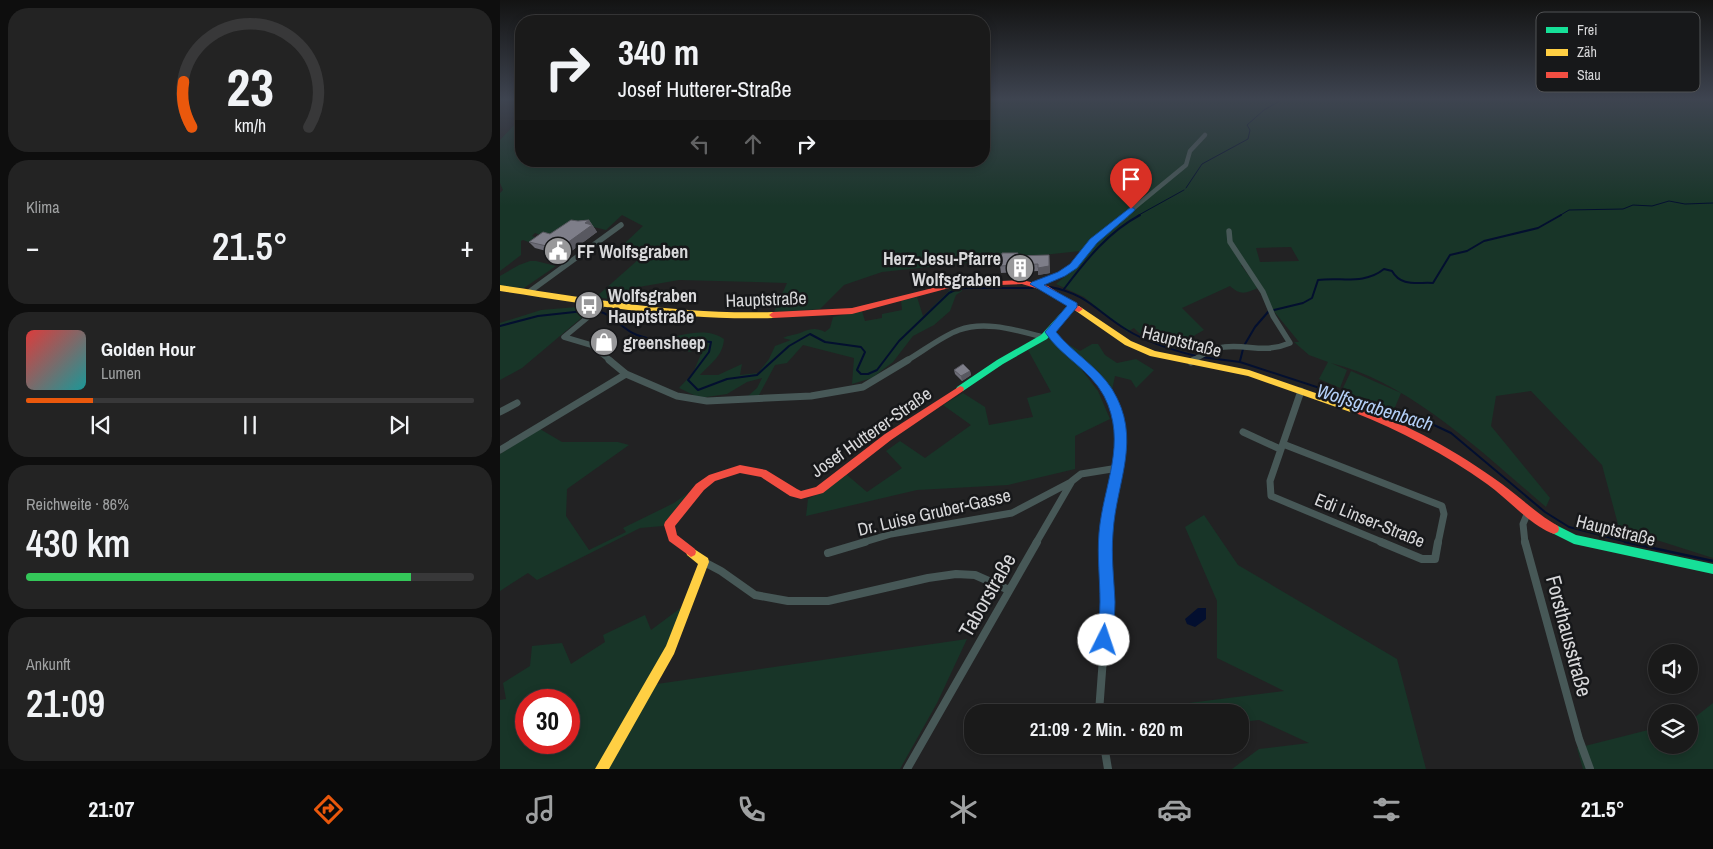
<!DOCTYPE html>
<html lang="de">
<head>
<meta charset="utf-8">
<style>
  body { margin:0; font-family:"Archivo Narrow",sans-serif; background:#232323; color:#f1f3f6; height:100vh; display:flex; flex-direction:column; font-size:19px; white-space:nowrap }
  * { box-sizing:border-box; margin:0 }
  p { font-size:16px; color:#9fa1a2 }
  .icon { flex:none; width:28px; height:28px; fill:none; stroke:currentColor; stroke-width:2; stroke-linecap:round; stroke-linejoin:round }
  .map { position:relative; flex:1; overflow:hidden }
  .details { display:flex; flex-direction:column; gap:8px; padding:8px; background:#0e0e0e; width:500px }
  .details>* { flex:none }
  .guide { position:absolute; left:15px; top:15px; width:475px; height:152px; border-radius:20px; box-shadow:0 2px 8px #0003,0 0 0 1px #383839; background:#1a1a1a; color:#f1f3f6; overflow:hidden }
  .tools { position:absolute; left:1148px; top:644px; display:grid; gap:10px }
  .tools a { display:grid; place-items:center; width:50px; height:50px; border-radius:50%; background:#1a1a1a; box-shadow:0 2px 8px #0003,0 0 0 1px #383839; font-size:25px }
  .speed { position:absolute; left:15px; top:689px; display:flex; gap:10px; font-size:25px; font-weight:700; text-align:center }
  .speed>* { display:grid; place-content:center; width:65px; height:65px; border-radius:50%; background:#1a1a1a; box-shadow:0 2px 8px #0003,0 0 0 1px #383839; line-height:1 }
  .speed .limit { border:8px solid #d22; background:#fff; color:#111 }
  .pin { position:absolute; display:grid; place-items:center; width:42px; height:42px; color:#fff; margin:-51px -21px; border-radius:50% 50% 50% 0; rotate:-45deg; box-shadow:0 0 5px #0007 }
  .pin .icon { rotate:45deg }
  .me { position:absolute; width:55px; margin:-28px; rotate:4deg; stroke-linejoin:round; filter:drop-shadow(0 0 4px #0008) }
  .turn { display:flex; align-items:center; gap:18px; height:105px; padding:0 20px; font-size:22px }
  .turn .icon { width:65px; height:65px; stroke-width:2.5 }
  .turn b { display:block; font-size:35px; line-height:42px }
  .lanes { display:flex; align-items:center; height:48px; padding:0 20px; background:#0003; justify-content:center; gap:25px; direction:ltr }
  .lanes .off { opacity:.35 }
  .big { font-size:38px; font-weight:600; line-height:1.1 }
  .details .tile { flex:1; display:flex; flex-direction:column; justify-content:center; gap:8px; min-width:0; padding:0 18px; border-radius:20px; background:#232323 }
  .details .dial { align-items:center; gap:0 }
  .dial svg { height:130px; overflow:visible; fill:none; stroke:#383839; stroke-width:7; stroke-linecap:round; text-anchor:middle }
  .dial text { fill:#f1f3f6; stroke:none }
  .song { display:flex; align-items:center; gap:15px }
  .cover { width:60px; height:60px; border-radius:8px; background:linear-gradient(135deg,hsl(0 70% 55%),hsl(180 70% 35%)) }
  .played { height:5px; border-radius:2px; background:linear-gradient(90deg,#ea580c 15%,#383839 15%) }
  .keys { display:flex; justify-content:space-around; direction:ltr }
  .heat { display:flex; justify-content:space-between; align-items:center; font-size:28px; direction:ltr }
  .charge { height:8px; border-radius:4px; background:linear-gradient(90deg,#34c759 86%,#383839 0) }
  .trip { position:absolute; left:464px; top:704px; width:285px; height:50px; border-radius:20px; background:#1a1a1a; box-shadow:0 2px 8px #0003,0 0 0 1px #383839; font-weight:600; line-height:50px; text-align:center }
  .menu { display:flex; height:80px; justify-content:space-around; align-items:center; background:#0a0a0a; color:#9fa1a2 }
  .menu .icon { width:35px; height:35px }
  .menu .on { color:#ea580c }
  .menu b { font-size:22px; color:#f1f3f6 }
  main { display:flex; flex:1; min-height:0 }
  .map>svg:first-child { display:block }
</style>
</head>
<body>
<main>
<section class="details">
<div class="tile dial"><svg viewBox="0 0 100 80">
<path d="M14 69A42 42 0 1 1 86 69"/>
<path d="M14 69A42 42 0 0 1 9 41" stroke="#ea580c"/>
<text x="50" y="56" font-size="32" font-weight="700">23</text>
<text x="50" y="72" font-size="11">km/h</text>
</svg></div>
<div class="tile"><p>Klima</p>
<div class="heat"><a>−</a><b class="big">21.5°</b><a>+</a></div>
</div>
<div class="tile">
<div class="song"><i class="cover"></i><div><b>Golden Hour</b><p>Lumen</p></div></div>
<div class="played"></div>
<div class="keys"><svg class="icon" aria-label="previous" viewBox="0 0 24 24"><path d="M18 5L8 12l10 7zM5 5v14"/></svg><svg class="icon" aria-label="pause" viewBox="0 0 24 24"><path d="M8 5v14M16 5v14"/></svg><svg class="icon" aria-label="next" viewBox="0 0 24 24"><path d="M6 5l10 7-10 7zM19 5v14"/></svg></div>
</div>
<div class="tile"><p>Reichweite · 86%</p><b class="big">430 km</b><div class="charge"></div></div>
<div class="tile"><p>Ankunft</p><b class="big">21:09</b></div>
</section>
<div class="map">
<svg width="1213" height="769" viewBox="0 0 1213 769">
  <rect width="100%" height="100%" fill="#222223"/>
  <path fill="#183528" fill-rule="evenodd" d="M484,98H1213V558L1119,528L1102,465L1031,391L996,396L991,426L1050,498L1046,507C986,456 910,382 831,363L847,370L840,388L819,379L828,362L809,355L794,342H799L772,309L746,265H741L758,288C746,293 741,296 730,286L682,308L704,330L695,335L681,349C664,346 645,341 634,328L627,332L584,297L556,284L574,269L590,250L382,272L344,285L320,309L274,312L287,283L179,280L139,287L121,301L96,297L148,251L125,243L143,226L122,215L106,230L81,224L47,237L35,233L32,236L42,240L34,244L23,240L21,241V255L0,271V193L3,190L0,183V140L16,123H21V161H484ZM791,247L799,261L760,262L756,248Z
    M30,261H36L56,266L24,288L0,286V276L19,265Z
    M461,287L462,291L456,295L450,311L434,325L413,336L393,362L372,378L352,384L354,358L303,345L287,363L275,365L259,395L248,396L257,388L262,378L247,382L227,394L200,398L179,388L193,373L203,349L188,352L191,343L175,347L165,340C181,334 208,327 224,339C223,356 211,363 200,375H218L242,364L240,375L258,373L269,359L275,346L291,340L283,338C289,335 294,335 300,333C310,329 315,327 325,332L330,328L333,317L362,311L365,321L382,318V314L402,310L401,301L417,297L423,316L451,289Z
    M89,306L78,314H86L22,368L0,380V323L41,310Z
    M550,336L578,365L598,391L610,419L575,436V469L508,485L417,490L306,516L308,499L325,490L346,474L367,492L402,468L386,451L400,441L425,458L471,425L443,405L463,393L485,407L489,425L533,417L527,398L551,392L528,350Z
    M568,344L580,351L592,344H598L605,355L617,363L636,359L654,370L636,388L631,380L615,376L612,390Z
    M851,371L901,393L893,412L842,390Z
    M40,429L62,442H118L129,445L67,489L66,516L89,550L126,532L123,528L174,503L188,493L163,526L140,528L37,580L28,573L0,591V454Z
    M704,515L738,565L897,659L926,769H732L759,749L809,743L759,720L740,722V712H680L681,704L784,691L717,658V601L685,527Z
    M182,607L171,640L143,686L467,639L437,703L400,769H0V700L6,699L3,683L30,666L32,646L62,643L71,664L105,642L103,635L145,615L151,630ZM26,700H69V742H26Z
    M1213,703V769H1083L1077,748L1156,728V745H1189V719L1194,718Z"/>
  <path fill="#030f2f" d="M698,608H706V619L695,627L687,624L685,619Z"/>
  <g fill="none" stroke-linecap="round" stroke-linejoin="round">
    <path stroke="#030f2f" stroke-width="1" d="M686,188L702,164L748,139L750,130L747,125L764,110L785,98
      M637,216L684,190
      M1059,216L1069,210L1123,209L1133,205L1152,206L1169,201L1185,204L1213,203"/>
    <path stroke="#030f2f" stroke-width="2" d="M550,287C588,294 597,312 627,330C648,343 672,350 696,356
      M564,289C586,260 608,232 640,215
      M774,310L803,303L812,298L818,280C841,277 864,285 884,269L892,271C901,287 917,282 933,283L950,255L967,251L984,241L1038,228L1061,215
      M97,311C114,314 121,329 137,335C160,344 187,338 211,342L209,352L188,380L198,390L227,379L257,375L289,346L310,334L325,342L361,347L365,352L357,370L361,374H368L377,370L399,341L449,293L457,289L466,288H533
      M0,326L38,316L93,310
      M745,344L755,327L768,312
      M701,357L740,362L838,394L865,406L885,412L919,418L951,433L1045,512L1069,527L1131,543
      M740,361L743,349"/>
    <path stroke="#030f2f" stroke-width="2.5" d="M1125,542L1213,561"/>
    <path stroke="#475857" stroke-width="4.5" d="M624,216L686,165L690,151L705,135"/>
    <path stroke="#475857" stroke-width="5.5" d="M535,284L562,274L573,266L593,241L626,215
      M29,292L121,225
      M105,303L64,337L91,345L111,361
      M551,332L560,345L582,361
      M406,361C422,352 442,336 459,330C486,320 518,331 544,337
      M692,361C702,355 712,348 724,347C749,344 764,354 790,343L773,316L763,292L730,242L729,231"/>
    <path stroke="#475857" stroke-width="7" d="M109,360L126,374L177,396L207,401L311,396L363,387L408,360
      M580,360L607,391L618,414L621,446L606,533V543
      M691,362L694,360
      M801,391L770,481L771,496L884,543
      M0,412L17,403
      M743,432L780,449
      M783,444L942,506L944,514L938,543
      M0,450L126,374
      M361,543L391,534L512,513L571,482
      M536,543L572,481L581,474L618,468
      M1025,543L1023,524L1028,512"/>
    <path stroke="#475857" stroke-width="8" d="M881,542L922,559H935L938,542
      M1025,542L1079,739L1090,769
      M328,553L365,542
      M204,562L221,571L255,595L288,601H328L428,578L456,574L475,575L509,590
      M599,712L607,604L606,542
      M604,745L608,769
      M407,769L537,542"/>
    <path fill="#16e098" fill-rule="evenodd" d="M573,302L576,303L577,305L576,307L547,339L503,364L463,391H457L456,389L457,387L497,360L541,335L570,303Z
      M1054,524L1076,535L1213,564V574L1074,544L1050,532L1049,529L1050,526Z"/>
    <path fill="#ffcf43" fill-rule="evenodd" d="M0,285C92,299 179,315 273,312L277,315L273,318C179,321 92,305 0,291Z
      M579,306L631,341L655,351L749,370L859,408L861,410L859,412L856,414L748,376L650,356L625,345L576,311L575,309Z
      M191,547L208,558L209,562L174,654L109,769H95L166,646L198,564L187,555L186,552L187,549Z"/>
    <path fill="#f24e42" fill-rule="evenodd" d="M522,280L548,286L583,309L579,312L576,311L542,290L522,284L453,287L352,314L273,318L269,315L273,312L352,308L453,283Z
      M460,386L463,387L464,389L463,391L391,440L323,493L301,499L290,496L261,477L240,473L215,481L204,490L175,526L177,535L195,549L196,552L195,555L191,557L169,541L164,525L165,522L196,484L209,475L240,465L266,470L297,489L301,491L316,487L385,434Z
      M856,406C908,424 958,452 1002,484C1021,498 1037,514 1058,526L1059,529L1058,532L1054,534C1030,525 1008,499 987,484C945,454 901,431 853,412L851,410L853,408Z"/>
  </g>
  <path fill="#6c6c76" d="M89,220L97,232L62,258L53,256L50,252L35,248L29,242L50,234L78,221Z
    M549,255L550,273L538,275V271L501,273L500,266L518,256Z
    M454,370L470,371L471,375L462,381L455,374Z"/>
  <path fill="#585860" d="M89,220L97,232L62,258L56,251L85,223Z
    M549,255L550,273L538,275V268Z
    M470,371L471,375L462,381L461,376Z"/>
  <path fill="#7e7e89" stroke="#585860" d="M71,220L78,221L89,220L85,223L92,225L56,251L47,249L51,247L29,242L43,232L50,234Z
    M502,253H518L517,256L549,255V266L538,268V264L500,266Z
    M463,364L470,371L461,376L454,370Z"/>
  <linearGradient id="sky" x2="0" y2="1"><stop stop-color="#131313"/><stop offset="0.48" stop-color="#3e4450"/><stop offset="1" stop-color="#3e4450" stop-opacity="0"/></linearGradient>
  <rect width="1213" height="206" fill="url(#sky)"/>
  <path fill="#1a73e8" stroke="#114b97" d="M631,207L635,209L634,211L597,243L577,268L565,276L544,285L577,303V307L556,332C573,353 597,366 612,389C643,439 616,481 613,533C611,556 614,579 615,602C615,614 613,627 612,640L610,645L604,647L599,645L597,640C598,627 600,615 600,602C600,579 597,556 599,533C603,485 628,443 604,396C590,369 561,357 545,332L567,306L530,284L532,282L558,272L570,264L590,239Z"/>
  <defs>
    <symbol id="civic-disc" viewBox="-11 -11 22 22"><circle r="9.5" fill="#98989a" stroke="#17181a"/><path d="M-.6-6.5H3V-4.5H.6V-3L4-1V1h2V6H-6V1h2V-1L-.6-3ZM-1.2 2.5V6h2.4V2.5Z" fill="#fff"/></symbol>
    <symbol id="building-disc" viewBox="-11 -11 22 22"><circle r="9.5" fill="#98989a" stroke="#17181a"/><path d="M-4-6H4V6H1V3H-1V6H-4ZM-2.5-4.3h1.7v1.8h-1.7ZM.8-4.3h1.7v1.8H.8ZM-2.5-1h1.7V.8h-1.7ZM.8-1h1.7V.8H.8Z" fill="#fff"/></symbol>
    <symbol id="bus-disc" viewBox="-11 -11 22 22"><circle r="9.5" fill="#98989a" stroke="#17181a"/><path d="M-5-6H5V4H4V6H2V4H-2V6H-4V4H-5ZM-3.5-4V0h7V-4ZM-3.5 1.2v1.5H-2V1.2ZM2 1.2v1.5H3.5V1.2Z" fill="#fff"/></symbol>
    <symbol id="shop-disc" viewBox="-11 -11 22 22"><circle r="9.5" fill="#98989a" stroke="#17181a"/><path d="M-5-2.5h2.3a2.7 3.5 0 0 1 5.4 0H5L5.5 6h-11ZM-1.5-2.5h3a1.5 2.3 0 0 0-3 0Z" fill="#fff"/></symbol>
  </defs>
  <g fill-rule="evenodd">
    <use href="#civic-disc" x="42" y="235" width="32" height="32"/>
    <use href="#building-disc" x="504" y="252" width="32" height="32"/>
    <use href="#bus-disc" x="73" y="289" width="32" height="32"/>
    <use href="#shop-disc" x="88" y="326" width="32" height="32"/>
  </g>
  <g text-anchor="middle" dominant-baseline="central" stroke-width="5" stroke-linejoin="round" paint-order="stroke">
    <g font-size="18" font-weight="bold" fill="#d8d8da" stroke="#17181a" text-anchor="start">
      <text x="77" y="251">FF Wolfsgraben</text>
      <text x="501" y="258" text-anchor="end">Herz-Jesu-Pfarre<tspan x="501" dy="21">Wolfsgraben</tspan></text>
      <text x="108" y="295">Wolfsgraben<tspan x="108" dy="21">Hauptstraße</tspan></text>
      <text x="123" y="342">greensheep</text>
    </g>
    <g font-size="18" fill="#d8d8da" stroke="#17181a">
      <text transform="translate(266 299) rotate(-2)">Hauptstraße</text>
      <text transform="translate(682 341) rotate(14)">Hauptstraße</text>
      <text transform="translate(371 432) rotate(-35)">Josef Hutterer-Straße</text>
      <text transform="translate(434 512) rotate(-13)">Dr. Luise Gruber-Gasse</text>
      <text transform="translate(870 520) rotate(22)">Edi Linser-Straße</text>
      <text transform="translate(1116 530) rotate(14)">Hauptstraße</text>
    </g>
    <g font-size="19" font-style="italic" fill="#b4d0f8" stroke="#17181a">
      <text transform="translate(875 407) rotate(17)">Wolfsgrabenbach</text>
    </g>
    <g font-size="21" fill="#d8d8da" stroke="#17181a">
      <text transform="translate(487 595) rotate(-60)">Taborstraße</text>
      <text transform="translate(1069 636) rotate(75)">Forsthausstraße</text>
    </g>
  </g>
  <rect x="1036" y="12" width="164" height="80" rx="8" fill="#17181a" stroke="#515254" stroke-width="1"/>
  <rect x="1046" y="27" width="22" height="6" fill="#16e098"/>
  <rect x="1046" y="49" width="22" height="7" fill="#ffcf43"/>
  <rect x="1046" y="72" width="22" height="6" fill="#f24e42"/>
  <g font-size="14" fill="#d8d8da">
    <text x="1077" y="35">Frei</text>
    <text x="1077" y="57">Zäh</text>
    <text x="1077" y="80">Stau</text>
  </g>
</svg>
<div class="tools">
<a><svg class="icon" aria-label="sound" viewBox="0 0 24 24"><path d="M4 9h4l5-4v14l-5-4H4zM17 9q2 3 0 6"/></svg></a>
<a><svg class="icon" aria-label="layers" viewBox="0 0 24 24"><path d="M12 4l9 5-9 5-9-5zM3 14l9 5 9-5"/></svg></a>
</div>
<div class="speed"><div class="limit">30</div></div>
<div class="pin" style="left:631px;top:209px;background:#d93025"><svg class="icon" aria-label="arrive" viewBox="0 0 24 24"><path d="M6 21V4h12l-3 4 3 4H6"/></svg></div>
<svg class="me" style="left:604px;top:640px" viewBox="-20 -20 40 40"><circle r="19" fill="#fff"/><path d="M0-13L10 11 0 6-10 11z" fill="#1a73e8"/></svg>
<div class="trip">21:09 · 2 Min. · 620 m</div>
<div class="guide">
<div class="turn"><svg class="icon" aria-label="right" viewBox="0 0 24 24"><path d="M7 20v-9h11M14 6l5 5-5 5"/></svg><div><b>340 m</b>Josef Hutterer-Straße</div></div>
<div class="lanes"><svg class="icon off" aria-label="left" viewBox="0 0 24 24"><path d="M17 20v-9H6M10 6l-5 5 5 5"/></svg><svg class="icon off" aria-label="ahead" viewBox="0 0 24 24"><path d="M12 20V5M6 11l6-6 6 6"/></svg><svg class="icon" aria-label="right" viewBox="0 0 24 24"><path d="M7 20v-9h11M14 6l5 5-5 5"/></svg></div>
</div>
</div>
</main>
<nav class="menu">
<b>21:07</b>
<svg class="icon on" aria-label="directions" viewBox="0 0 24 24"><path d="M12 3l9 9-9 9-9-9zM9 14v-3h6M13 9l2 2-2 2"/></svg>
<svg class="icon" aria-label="music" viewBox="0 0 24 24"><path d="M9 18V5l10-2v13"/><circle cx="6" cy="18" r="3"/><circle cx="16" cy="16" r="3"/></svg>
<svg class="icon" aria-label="phone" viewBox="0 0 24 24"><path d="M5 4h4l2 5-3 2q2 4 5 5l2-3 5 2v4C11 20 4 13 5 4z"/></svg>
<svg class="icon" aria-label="climate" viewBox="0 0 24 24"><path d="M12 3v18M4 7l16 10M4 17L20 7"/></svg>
<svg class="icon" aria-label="car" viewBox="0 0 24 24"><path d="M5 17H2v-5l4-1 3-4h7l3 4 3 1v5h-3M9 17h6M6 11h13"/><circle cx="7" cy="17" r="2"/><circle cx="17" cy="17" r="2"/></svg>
<svg class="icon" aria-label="filters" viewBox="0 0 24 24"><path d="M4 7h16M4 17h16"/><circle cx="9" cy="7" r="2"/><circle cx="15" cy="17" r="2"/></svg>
<b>21.5°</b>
</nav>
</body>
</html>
